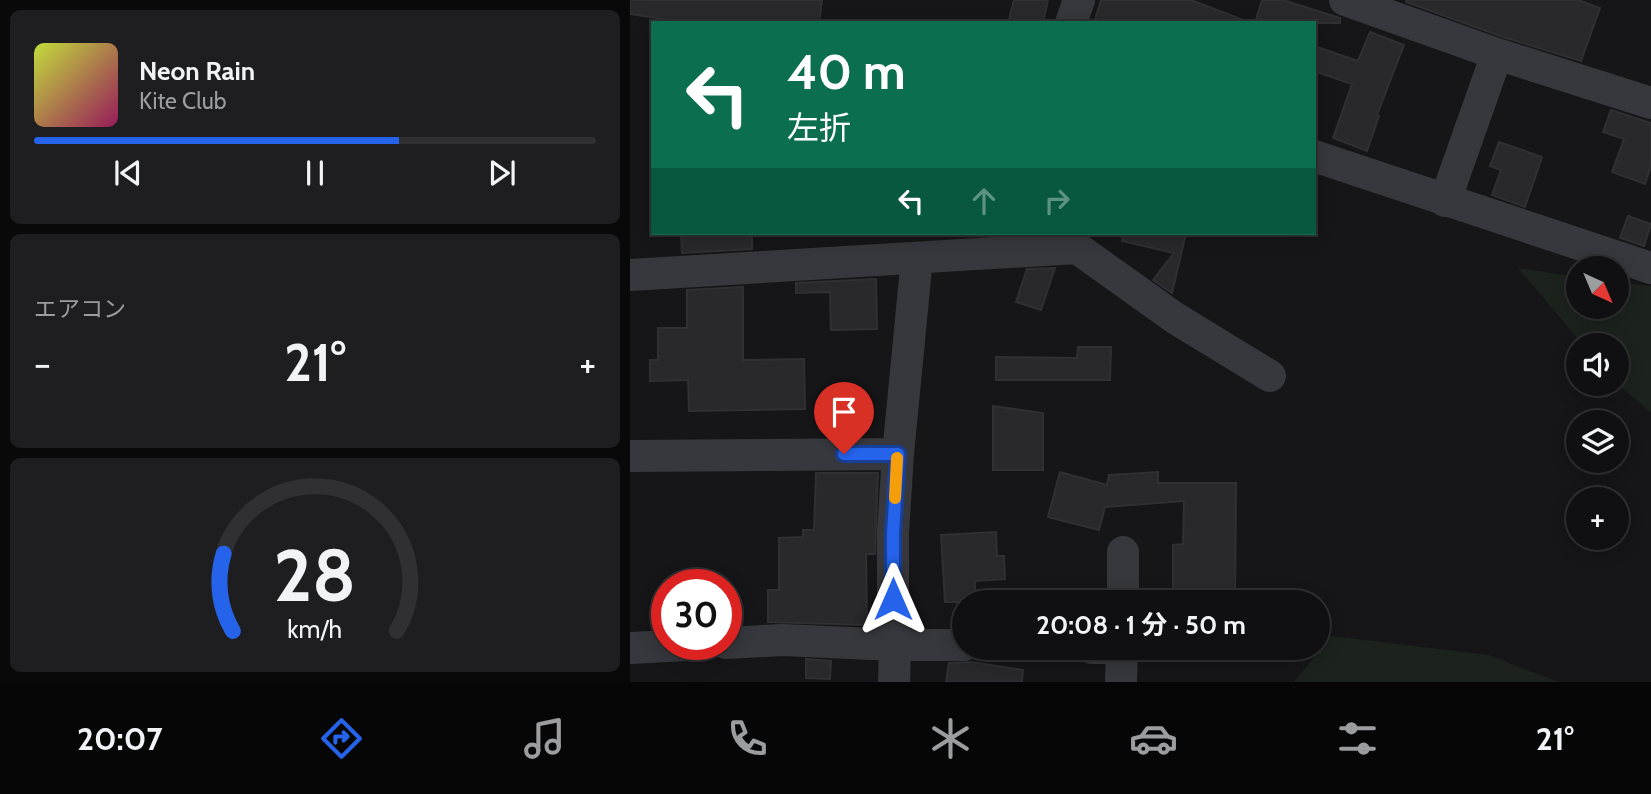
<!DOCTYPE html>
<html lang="ja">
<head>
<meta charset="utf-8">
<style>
  body { margin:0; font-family:Cabin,"Noto Sans JP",sans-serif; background:#1e1e20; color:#f1f3f6; height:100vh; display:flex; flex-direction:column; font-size:26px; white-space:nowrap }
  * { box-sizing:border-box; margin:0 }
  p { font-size:23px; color:#9c9d9f }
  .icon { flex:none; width:38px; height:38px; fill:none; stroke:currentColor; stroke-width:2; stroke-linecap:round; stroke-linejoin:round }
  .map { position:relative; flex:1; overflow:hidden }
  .panel { display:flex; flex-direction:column; gap:10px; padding:10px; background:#09090a; width:630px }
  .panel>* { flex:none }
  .hud { position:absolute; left:21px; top:21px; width:665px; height:214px; border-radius:0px; box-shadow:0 4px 18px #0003,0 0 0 2px #303032; background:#0b6e4f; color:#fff; overflow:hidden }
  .needle { width:46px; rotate:136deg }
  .controls { position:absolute; left:936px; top:256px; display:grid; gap:14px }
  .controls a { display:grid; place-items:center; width:63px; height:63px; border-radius:50%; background:#101012; box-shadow:0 4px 18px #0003,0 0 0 2px #303032; font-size:35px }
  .speed { position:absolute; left:21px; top:569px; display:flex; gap:14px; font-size:35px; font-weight:700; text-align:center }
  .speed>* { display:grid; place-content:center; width:91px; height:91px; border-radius:50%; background:#101012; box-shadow:0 4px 18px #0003,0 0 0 2px #303032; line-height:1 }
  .speed .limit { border:10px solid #d22; background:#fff; color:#111 }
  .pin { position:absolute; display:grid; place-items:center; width:60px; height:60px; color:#fff; margin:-72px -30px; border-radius:50% 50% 50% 0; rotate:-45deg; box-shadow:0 0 7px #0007 }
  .pin .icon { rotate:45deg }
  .me { position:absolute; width:77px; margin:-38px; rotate:0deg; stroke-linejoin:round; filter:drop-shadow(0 0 5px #0008) }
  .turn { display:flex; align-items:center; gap:24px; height:147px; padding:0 21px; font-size:32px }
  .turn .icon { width:91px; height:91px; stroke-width:2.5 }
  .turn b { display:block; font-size:49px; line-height:60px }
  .lanes { display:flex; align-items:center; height:66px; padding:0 21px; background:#0003; justify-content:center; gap:35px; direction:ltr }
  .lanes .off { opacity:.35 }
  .big { font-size:52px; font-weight:700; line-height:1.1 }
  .panel .widget { flex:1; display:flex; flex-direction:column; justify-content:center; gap:10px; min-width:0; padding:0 24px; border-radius:10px; background:#1e1e20 }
  .panel .dial { align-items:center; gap:0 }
  .dial svg { height:182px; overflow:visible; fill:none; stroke:#303032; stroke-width:7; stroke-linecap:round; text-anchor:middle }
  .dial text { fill:#f1f3f6; stroke:none }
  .song { display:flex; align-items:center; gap:21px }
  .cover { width:84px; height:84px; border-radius:10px; background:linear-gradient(135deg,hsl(70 70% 55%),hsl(330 70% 35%)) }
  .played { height:7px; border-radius:4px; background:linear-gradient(90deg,#2563eb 65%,#303032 65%) }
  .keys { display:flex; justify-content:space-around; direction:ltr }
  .heat { display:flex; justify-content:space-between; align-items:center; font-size:38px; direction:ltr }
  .trip { position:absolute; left:322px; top:590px; width:378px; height:70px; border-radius:35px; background:#101012; box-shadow:0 4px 18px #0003,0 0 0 2px #303032; font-weight:700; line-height:70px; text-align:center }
  .tabs { display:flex; height:112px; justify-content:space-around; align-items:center; background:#060607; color:#9c9d9f }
  .tabs .icon { width:49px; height:49px }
  .tabs .on { color:#2563eb }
  .tabs b { font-size:32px; color:#f1f3f6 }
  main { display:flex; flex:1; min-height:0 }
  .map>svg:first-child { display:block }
</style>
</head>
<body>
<main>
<section class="panel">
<div class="widget">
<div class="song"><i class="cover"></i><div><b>Neon Rain</b><p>Kite Club</p></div></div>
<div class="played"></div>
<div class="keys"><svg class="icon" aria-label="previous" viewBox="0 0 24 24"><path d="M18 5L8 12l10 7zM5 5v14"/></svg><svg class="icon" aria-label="pause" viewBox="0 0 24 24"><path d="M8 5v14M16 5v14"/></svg><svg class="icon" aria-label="next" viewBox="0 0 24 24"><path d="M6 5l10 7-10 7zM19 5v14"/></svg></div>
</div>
<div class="widget"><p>エアコン</p>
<div class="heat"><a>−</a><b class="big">21°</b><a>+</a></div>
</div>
<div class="widget dial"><svg viewBox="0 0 100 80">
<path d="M14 69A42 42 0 1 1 86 69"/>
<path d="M14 69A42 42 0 0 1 10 35" stroke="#2563eb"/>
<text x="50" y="56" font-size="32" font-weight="700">28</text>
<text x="50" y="72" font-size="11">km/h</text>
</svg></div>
</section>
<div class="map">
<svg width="1021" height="682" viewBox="0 0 1021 682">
  <rect width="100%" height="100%" fill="#161618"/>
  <path fill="#1c231d" d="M888,268L948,277V306H987V282L1021,286V412L986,383L987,345H953Z
    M701,636L859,655L928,682H664Z"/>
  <path fill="#29292c" stroke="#303034" stroke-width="2" d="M0,0H192L189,23H61L0,14Z
    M384,0H418L413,23H378Z
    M471,0H561L616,21L615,23H464Z
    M632,0H653L710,18V23H625Z
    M777,0H948L970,8L951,61L873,37L776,2Z
    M740,32L774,45L747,115L749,116L737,151L703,138L722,84L684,71V46L728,61Z
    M981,110L1021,123V166L1015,184L982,172L994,139L973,132Z
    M869,142L912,157L895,207L862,195L871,170L860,166Z
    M998,216L1021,224L1014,246L990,238Z
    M51,233H122V249L52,253Z
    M493,233H556L542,293L523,280L544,253L492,241Z
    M425,268L411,310L386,302L397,269Z
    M246,279L247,329L201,330L200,292L166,293V283Z
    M113,287V360L174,359L175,409L59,411L58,380L20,381V360H28V328H57V290Z
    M448,347H481L480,380H366V357L447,358Z
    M363,406L413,413V470H363Z
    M430,472L477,485L479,475L528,472V483H606L605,602H543V545L553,544L554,501L475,507L469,530L418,517Z
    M186,473H248L245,554H236L237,625L138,622V590H149V538L173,537V530H184Z
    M366,532L367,556H374L375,579L345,581V602H315L311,535Z
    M176,659L201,661L200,679L176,678Z
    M341,662L393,670L392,682H316L319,663Z"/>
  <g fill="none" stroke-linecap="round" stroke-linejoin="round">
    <path stroke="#37383d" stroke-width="32" d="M715,0L867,54L1021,103
      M441,23L449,0
      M684,156L1021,268
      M815,201L867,54
      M0,275L447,248L545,318L640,376
      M0,456L268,454L287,258
      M493,602V552
      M96,643L153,640L265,645H334
      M0,648L76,644
      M462,648H492
      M264,682L265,645L263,599V533L268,454
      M491,682L492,648"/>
  </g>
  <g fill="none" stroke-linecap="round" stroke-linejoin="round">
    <defs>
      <path id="route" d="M214,454H268L263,533V599"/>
    </defs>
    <use href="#route" stroke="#184099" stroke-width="18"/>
    <use href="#route" stroke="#2563eb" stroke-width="12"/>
    <path stroke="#f59e0b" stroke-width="12" d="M265,498L267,458"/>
  </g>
</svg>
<div class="controls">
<a><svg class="needle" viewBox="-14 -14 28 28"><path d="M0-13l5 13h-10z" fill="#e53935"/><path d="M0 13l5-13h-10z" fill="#9c9d9f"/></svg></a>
<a><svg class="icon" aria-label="sound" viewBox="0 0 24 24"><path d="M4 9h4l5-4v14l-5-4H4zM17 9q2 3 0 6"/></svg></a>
<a><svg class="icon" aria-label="layers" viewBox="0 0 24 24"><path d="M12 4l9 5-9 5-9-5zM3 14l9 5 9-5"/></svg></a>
<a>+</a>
</div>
<div class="speed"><div class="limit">30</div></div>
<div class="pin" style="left:214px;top:454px;background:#d93025"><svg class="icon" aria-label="arrive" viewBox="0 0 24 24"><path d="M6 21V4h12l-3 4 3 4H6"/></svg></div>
<svg class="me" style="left:263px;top:599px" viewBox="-20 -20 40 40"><path d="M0-17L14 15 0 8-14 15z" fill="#2563eb" stroke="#fff" stroke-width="4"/></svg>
<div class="trip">20:08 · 1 分 · 50 m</div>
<div class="hud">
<div class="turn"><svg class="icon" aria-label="left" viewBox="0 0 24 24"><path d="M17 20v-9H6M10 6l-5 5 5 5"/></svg><div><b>40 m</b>左折</div></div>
<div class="lanes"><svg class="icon" aria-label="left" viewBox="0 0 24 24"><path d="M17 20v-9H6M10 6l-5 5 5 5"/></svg><svg class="icon off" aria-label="ahead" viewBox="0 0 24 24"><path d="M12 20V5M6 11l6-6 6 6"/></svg><svg class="icon off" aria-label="right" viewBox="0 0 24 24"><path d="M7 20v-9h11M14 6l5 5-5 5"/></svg></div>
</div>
</div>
</main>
<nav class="tabs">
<b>20:07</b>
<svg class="icon on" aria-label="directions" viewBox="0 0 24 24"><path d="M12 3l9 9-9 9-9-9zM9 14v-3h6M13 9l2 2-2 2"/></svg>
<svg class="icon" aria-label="music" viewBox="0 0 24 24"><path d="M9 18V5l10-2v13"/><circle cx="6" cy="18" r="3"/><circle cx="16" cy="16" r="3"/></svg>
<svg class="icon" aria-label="phone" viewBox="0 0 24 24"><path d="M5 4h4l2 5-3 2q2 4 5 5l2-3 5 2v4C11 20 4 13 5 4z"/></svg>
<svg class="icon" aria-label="climate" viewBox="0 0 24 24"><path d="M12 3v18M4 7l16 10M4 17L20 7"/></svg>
<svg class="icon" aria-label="car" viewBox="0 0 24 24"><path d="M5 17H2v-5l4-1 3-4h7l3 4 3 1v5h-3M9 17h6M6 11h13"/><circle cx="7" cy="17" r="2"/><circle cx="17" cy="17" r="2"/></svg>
<svg class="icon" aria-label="filters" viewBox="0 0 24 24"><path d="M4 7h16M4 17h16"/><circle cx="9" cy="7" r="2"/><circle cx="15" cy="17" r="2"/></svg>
<b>21°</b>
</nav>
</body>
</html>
